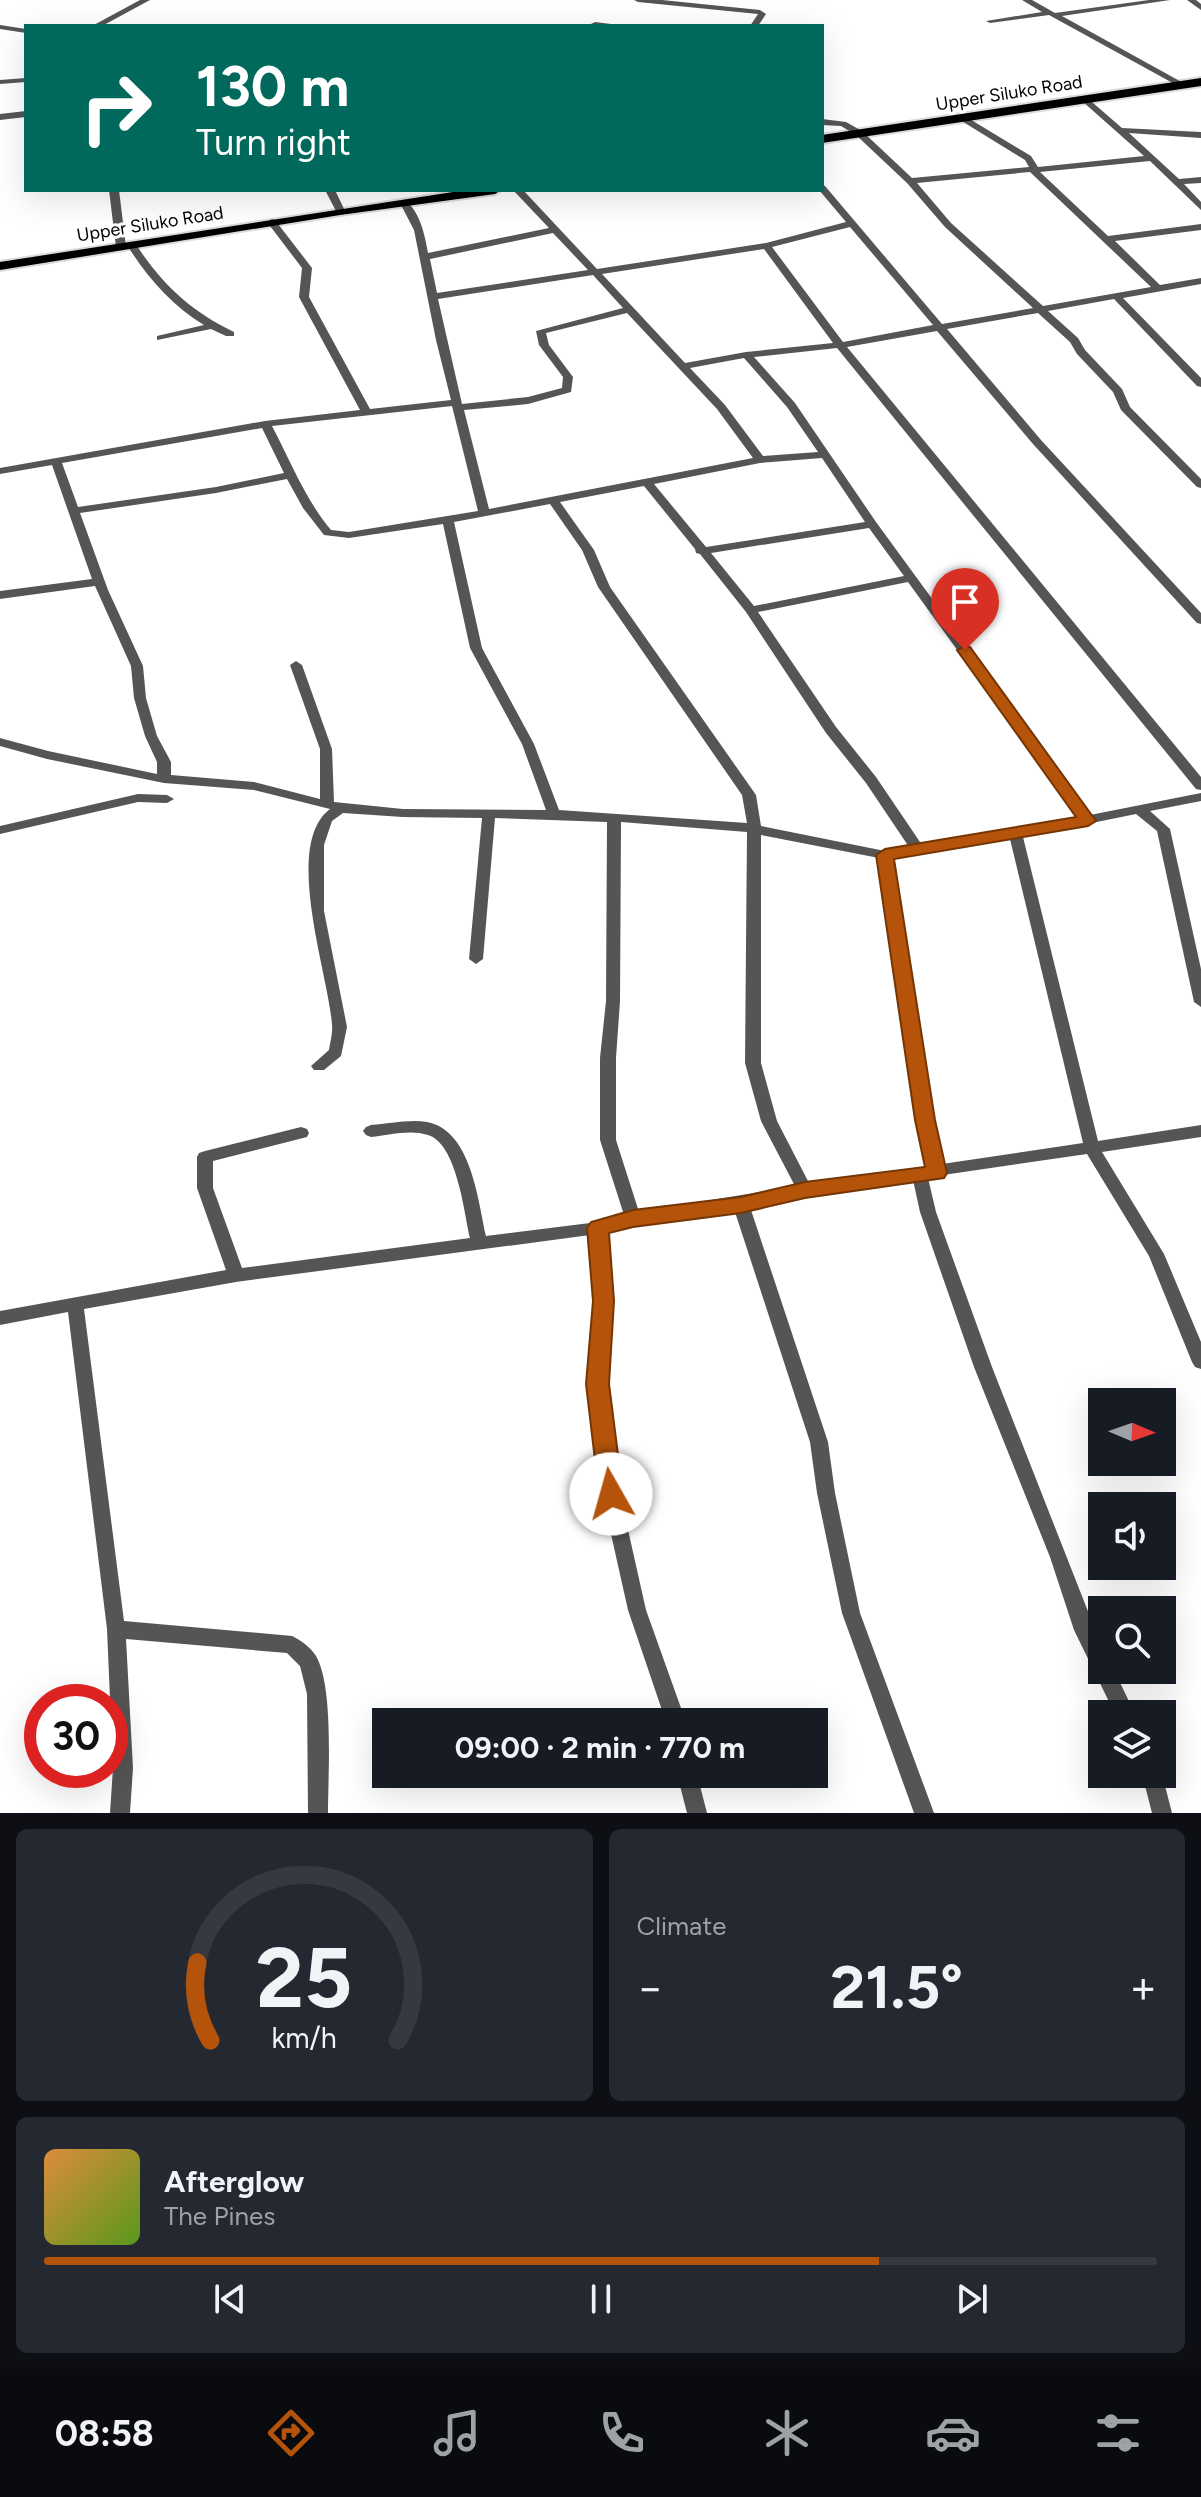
<!DOCTYPE html>
<html lang="en">
<head>
<meta charset="utf-8">
<style>
  body { margin:0; font-family:Figtree,sans-serif; background:#242831; color:#f1f3f6; height:100vh; display:flex; flex-direction:column; font-size:30px; white-space:nowrap }
  * { box-sizing:border-box; margin:0 }
  p { font-size:26px; color:#9ea1a6 }
  .icon { flex:none; width:44px; height:44px; fill:none; stroke:currentColor; stroke-width:2; stroke-linecap:round; stroke-linejoin:round }
  .map { position:relative; height:1813px; overflow:hidden }
  .drawer { display:flex; flex-direction:column; gap:16px; padding:16px; background:#0d0f14; flex:1 }
  .drawer>* { flex:none }
  .banner { position:absolute; left:24px; top:24px; width:800px; height:168px; border-radius:0px; box-shadow:0 8px 32px #0002; background:#00695c; color:#fff; overflow:hidden }
  .needle { width:52px; rotate:92deg }
  .fabs { position:absolute; left:1088px; top:1388px; display:grid; gap:16px }
  .fabs a { display:grid; place-items:center; width:88px; height:88px; border-radius:0px; background:#171b24; box-shadow:0 8px 32px #0002; font-size:40px }
  .speed { position:absolute; left:24px; top:1684px; display:flex; gap:16px; font-size:40px; font-weight:700; text-align:center }
  .speed>* { display:grid; place-content:center; width:104px; height:104px; border-radius:50%; background:#171b24; box-shadow:0 8px 32px #0002; line-height:1 }
  .speed .limit { border:12px solid #d22; background:#fff; color:#111 }
  .pin { position:absolute; display:grid; place-items:center; width:68px; height:68px; color:#fff; margin:-82px -34px; border-radius:50% 50% 50% 0; rotate:-45deg; box-shadow:0 0 8px #0007 }
  .pin .icon { rotate:45deg }
  .me { position:absolute; width:88px; margin:-44px; rotate:353deg; stroke-linejoin:round; filter:drop-shadow(0 0 6px #0008) }
  .turn { display:flex; align-items:center; gap:28px; height:168px; padding:0 40px; font-size:36px }
  .turn .icon { width:104px; height:104px; stroke-width:2.5 }
  .turn b { display:block; font-size:56px; line-height:68px }
  .big { font-size:60px; font-weight:700; line-height:1.1 }
  .drawer .card { flex:1; display:flex; flex-direction:column; justify-content:center; gap:12px; min-width:0; padding:0 28px; border-radius:12px; background:#242831 }
  .drawer .dial { align-items:center; gap:0 }
  .dial svg { height:208px; overflow:visible; fill:none; stroke:#363941; stroke-width:7; stroke-linecap:round; text-anchor:middle }
  .dial text { fill:#f1f3f6; stroke:none }
  .song { display:flex; align-items:center; gap:24px }
  .cover { width:96px; height:96px; border-radius:12px; background:linear-gradient(135deg,hsl(30 70% 55%),hsl(90 70% 35%)) }
  .played { height:8px; border-radius:4px; background:linear-gradient(90deg,#b45309 75%,#363941 75%) }
  .keys { display:flex; justify-content:space-around; direction:ltr }
  .heat { display:flex; justify-content:space-between; align-items:center; font-size:44px; direction:ltr }
  .drawer .tiles { flex:1; display:grid; gap:16px; grid-template-columns:1fr 1fr }
  .card:last-child { grid-column:span 2 }
  .trip { position:absolute; left:372px; top:1708px; width:456px; height:80px; border-radius:0px; background:#171b24; box-shadow:0 8px 32px #0002; font-weight:700; line-height:80px; text-align:center }
  .tabs { display:flex; height:128px; justify-content:space-around; align-items:center; background:#090b0e; color:#9ea1a6 }
  .tabs .icon { width:56px; height:56px }
  .tabs .active { color:#b45309 }
  .tabs b { font-size:36px; color:#f1f3f6 }
  .map>svg:first-child { display:block }
</style>
</head>
<body>
<div class="map">
<svg width="1201" height="1813" viewBox="0 0 1201 1813">
  <rect width="100%" height="100%" fill="#fff"/>
  <g fill="none" stroke-linecap="round" stroke-linejoin="round">
    <defs>
      <path id="primary" d="M1201,78V86L822,143V135Z
        M466,190H501L495,194L340,215L0,270V262Z"/>
    </defs>
    <use href="#primary" stroke="#dbdbdb" stroke-width="4"/>
    <path fill="#555" fill-rule="evenodd" d="M140,0H150L102,26H92Z
      M634,0H662L760,10L766,14L758,26H750L758,14L638,2Z
      M1022,0H1032L1055,13L1149,0H1170L1062,16L1187,85L1180,87L1049,15L990,23L986,21L1042,12Z
      M1187,0H1196L1201,4V10Z
      M595,22L611,24L612,26H592L591,24Z
      M0,25L26,29V33L0,29Z
      M26,78V82L0,84V80Z
      M1085,96L1122,128L1201,132V138L1129,133L1179,179L1201,177V183L1184,184L1201,202V210L1150,161L1040,172L1108,236L1201,224V230L1115,241L1160,285L1201,278V284L1123,298L1201,378V387L1197,386L1114,299L1048,311L1078,338L1085,350L1122,389L1130,407L1201,479V488L1197,487L1121,410L1113,392L1077,354L1070,342L1038,313L947,329L1041,440L1201,613V624L1197,623L1033,444L937,331L847,347L1201,777V790L1196,789L837,348L754,357L795,403L876,522L1090,815L1201,793V801L1150,811L1170,829L1201,969V1007L1194,1002L1157,831L1136,814L1023,837L1098,1141L1201,1125V1137L1102,1152L1164,1254L1201,1342V1369L1195,1367L1192,1362L1149,1256L1087,1154L943,1175L936,1179L928,1178L936,1212L992,1367L1102,1647V1670H1114L1135,1714H1115L1074,1630L1050,1557L974,1367L920,1212L913,1180L750,1207L828,1442L835,1493L860,1613L934,1813H914L842,1613L817,1493L810,1442L734,1209L649,1223L606,1232L612,1301L607,1384L620,1494L646,1610L686,1722H666L628,1610L602,1494L589,1384L596,1301L590,1235L236,1282L84,1309L124,1621L292,1636C301,1640 311,1648 316,1656C334,1687 328,1775 328,1813H308L307,1694L300,1666L287,1653L126,1639L133,1768L130,1813H110L113,1768L107,1629L68,1312L0,1325V1311L226,1270L197,1188V1157L199,1153L205,1151L301,1127L307,1129L309,1133L307,1137L213,1161V1188L242,1268L470,1238C464,1212 457,1144 428,1135C411,1129 389,1135 371,1137L366,1135L363,1131L366,1127L371,1125C389,1124 409,1119 427,1122C471,1130 478,1200 486,1236L598,1222L624,1215L600,1140V1058L606,1001L607,822L495,818L483,959L476,964L469,959L482,818L403,817L343,813L332,821L324,845V911L347,1027L341,1056L324,1070H314L311,1066L329,1050C330,1042 333,1033 332,1025C329,975 282,845 330,809L254,790L164,783L47,759L0,746V738L48,751L157,774V762L145,736L134,698L131,666L95,586L0,599V591L92,579L52,465L0,474V468L265,421L360,410L299,297L302,268L267,222L272,219L275,220L312,268L309,297L370,409L451,400L436,340L414,230L400,203L405,200C420,212 425,235 428,253L549,228L513,190H523L597,269L766,243L846,222L819,190H822V185L825,186L942,324L1033,308L945,227L907,183L856,135L841,126L822,125V119L846,122L862,131L912,178L1029,167L1025,160L960,120V116L963,115L1031,156L1038,167L1144,156L1082,101V97ZM1030,172L1151,287L1043,306L951,223L917,183ZM850,227L933,325L843,342L772,247ZM553,233L588,270L437,293L430,259ZM764,249L833,343L746,352L685,363L602,274ZM593,275L623,308L536,331L539,345L563,377L562,388L528,397L462,404L438,299ZM627,313L717,409L753,458L489,509L464,410L528,404L571,392L573,377L549,345L546,333ZM744,358L787,407L818,452L763,456L725,405L690,368ZM452,406L478,511L349,532L331,530C305,499 291,462 272,426ZM262,428L284,473L216,487L78,507L62,463ZM822,458L865,522L706,547L654,484L760,463ZM287,479L303,508L324,535L349,538L443,524L470,648L522,744L546,810L403,809L334,802L332,749L302,665L296,661L290,665L320,749V799L254,782L171,775V762L157,736L146,698L143,666L108,590L80,513L216,493ZM644,486L695,549L696,553L700,554L746,612L826,733L866,783L909,847L885,851L761,826L756,795L610,587L594,550L560,502ZM550,504L582,550L598,587L742,795L747,823L559,810L534,744L482,648L454,522ZM869,528L904,576L754,606L711,553ZM908,582L1078,817L922,845L876,777L836,727L758,612ZM621,822L747,832L745,1063L761,1121L795,1186L639,1212L616,1140V1058L620,1001ZM761,835L879,858L917,1120L927,1166L809,1183L777,1121L761,1063ZM1010,839L1083,1143L942,1164L933,1120L892,858Z
      M26,111V117L0,120V114Z
      M109,190H119L126,247L121,250L116,247Z
      M325,190H335L345,211L343,213H337Z
      M129,243H135C161,283 190,311 234,332V336H226L211,329L157,340V336L204,325C171,305 147,277 127,245Z
      M138,794L167,795L174,799L167,803L138,802L0,834V826Z
      M677,1774H697L707,1813H687Z
      M1142,1774H1162L1172,1813H1152Z"/>
    <use href="#primary" fill="#000" fill-rule="evenodd"/>
  </g>
  <path fill="#b45309" stroke="#753606" stroke-width="2" d="M965,646L970,647L1096,821L1088,826L894,859L935,1120L947,1173L944,1178L805,1198L741,1213L633,1227L609,1233L614,1301L609,1384L623,1494L620,1501L611,1504L603,1501L599,1494L586,1384L593,1301L587,1228L591,1222L633,1210L741,1197L805,1182L925,1167L915,1120L876,855L885,849L1076,817L957,650Z"/>
  <g text-anchor="middle" dominant-baseline="central" stroke-width="6" stroke-linejoin="round" paint-order="stroke">
    <g font-size="18" fill="#000" stroke="#fff">
      <text transform="translate(1009 93) rotate(-9)">Upper Siluko Road</text>
      <text transform="translate(150 224) rotate(-9)">Upper Siluko Road</text>
    </g>
  </g>
</svg>
<div class="fabs">
<a><svg class="needle" viewBox="-14 -14 28 28"><path d="M0-13l5 13h-10z" fill="#e53935"/><path d="M0 13l5-13h-10z" fill="#9ea1a6"/></svg></a>
<a><svg class="icon" aria-label="sound" viewBox="0 0 24 24"><path d="M4 9h4l5-4v14l-5-4H4zM17 9q2 3 0 6"/></svg></a>
<a><svg class="icon" aria-label="search" viewBox="0 0 24 24"><circle cx="10" cy="10" r="6"/><path d="M15 15l6 6"/></svg></a>
<a><svg class="icon" aria-label="layers" viewBox="0 0 24 24"><path d="M12 4l9 5-9 5-9-5zM3 14l9 5 9-5"/></svg></a>
</div>
<div class="speed"><div class="limit">30</div></div>
<div class="pin" style="left:965px;top:650px;background:#d93025"><svg class="icon" aria-label="arrive" viewBox="0 0 24 24"><path d="M6 21V4h12l-3 4 3 4H6"/></svg></div>
<svg class="me" style="left:611px;top:1494px" viewBox="-20 -20 40 40"><circle r="19" fill="#fff"/><path d="M0-13L10 11 0 6-10 11z" fill="#b45309"/></svg>
<div class="trip">09:00 · 2 min · 770 m</div>
<div class="banner">
<div class="turn"><svg class="icon" aria-label="right" viewBox="0 0 24 24"><path d="M7 20v-9h11M14 6l5 5-5 5"/></svg><div><b>130 m</b>Turn right</div></div>
</div>
</div>
<section class="drawer">
<div class="tiles">
<div class="card dial"><svg viewBox="0 0 100 80">
<path d="M14 69A42 42 0 1 1 86 69"/>
<path d="M14 69A42 42 0 0 1 9 39" stroke="#b45309"/>
<text x="50" y="56" font-size="32" font-weight="700">25</text>
<text x="50" y="72" font-size="11">km/h</text>
</svg></div>
<div class="card"><p>Climate</p>
<div class="heat"><a>−</a><b class="big">21.5°</b><a>+</a></div>
</div>
<div class="card">
<div class="song"><i class="cover"></i><div><b>Afterglow</b><p>The Pines</p></div></div>
<div class="played"></div>
<div class="keys"><svg class="icon" aria-label="previous" viewBox="0 0 24 24"><path d="M18 5L8 12l10 7zM5 5v14"/></svg><svg class="icon" aria-label="pause" viewBox="0 0 24 24"><path d="M8 5v14M16 5v14"/></svg><svg class="icon" aria-label="next" viewBox="0 0 24 24"><path d="M6 5l10 7-10 7zM19 5v14"/></svg></div>
</div>
</div>
</section>
<nav class="tabs">
<b>08:58</b>
<svg class="icon active" aria-label="directions" viewBox="0 0 24 24"><path d="M12 3l9 9-9 9-9-9zM9 14v-3h6M13 9l2 2-2 2"/></svg>
<svg class="icon" aria-label="music" viewBox="0 0 24 24"><path d="M9 18V5l10-2v13"/><circle cx="6" cy="18" r="3"/><circle cx="16" cy="16" r="3"/></svg>
<svg class="icon" aria-label="phone" viewBox="0 0 24 24"><path d="M5 4h4l2 5-3 2q2 4 5 5l2-3 5 2v4C11 20 4 13 5 4z"/></svg>
<svg class="icon" aria-label="climate" viewBox="0 0 24 24"><path d="M12 3v18M4 7l16 10M4 17L20 7"/></svg>
<svg class="icon" aria-label="car" viewBox="0 0 24 24"><path d="M5 17H2v-5l4-1 3-4h7l3 4 3 1v5h-3M9 17h6M6 11h13"/><circle cx="7" cy="17" r="2"/><circle cx="17" cy="17" r="2"/></svg>
<svg class="icon" aria-label="filters" viewBox="0 0 24 24"><path d="M4 7h16M4 17h16"/><circle cx="9" cy="7" r="2"/><circle cx="15" cy="17" r="2"/></svg>
</nav>
</body>
</html>
